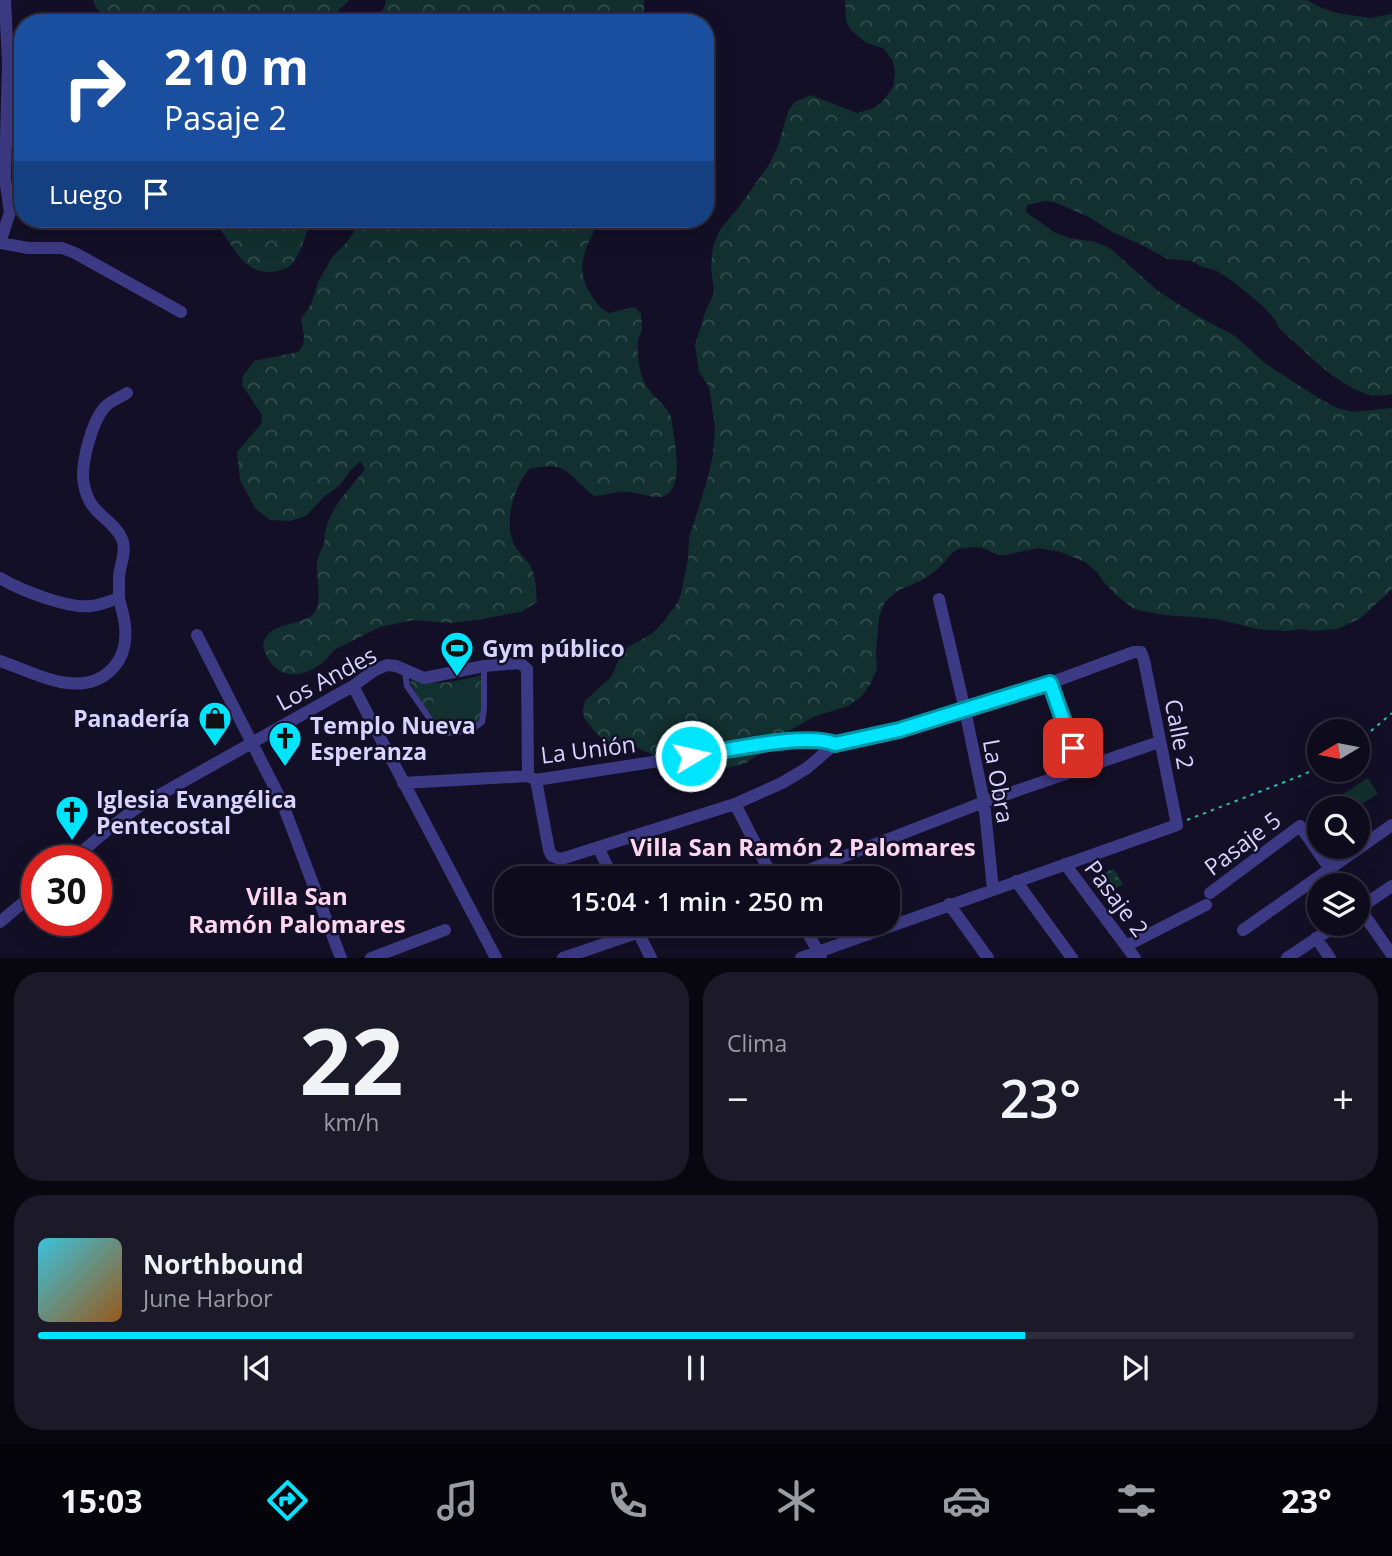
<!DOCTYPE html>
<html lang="es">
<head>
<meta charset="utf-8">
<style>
  body { margin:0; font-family:"Open Sans",sans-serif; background:#1c1929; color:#f1f3f6; height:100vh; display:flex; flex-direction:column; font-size:26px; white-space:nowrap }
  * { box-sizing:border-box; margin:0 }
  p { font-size:23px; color:#9b9ba3 }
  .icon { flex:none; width:38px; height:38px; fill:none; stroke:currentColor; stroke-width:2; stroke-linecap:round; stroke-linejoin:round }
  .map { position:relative; height:958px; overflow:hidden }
  .sheet { display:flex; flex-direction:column; gap:14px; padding:14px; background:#08060f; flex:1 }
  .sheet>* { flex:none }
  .guide { position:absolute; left:14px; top:14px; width:700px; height:214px; border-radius:28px; box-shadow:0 7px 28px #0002,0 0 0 2px #2e2b3b; background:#1a4fa0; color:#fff; overflow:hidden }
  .needle { width:46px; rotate:260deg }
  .buttons { position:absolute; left:1307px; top:719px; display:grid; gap:14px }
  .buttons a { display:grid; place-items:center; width:63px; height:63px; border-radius:50%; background:#0e0b1c; box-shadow:0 7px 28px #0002,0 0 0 2px #2e2b3b; font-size:35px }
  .speed { position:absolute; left:21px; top:845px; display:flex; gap:14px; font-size:35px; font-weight:700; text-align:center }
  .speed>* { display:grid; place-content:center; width:91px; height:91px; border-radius:50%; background:#0e0b1c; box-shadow:0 7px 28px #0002,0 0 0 2px #2e2b3b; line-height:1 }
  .speed .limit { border:10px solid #d22; background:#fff; color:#111 }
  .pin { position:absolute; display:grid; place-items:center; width:60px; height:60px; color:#fff; margin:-30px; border-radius:14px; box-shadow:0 4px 10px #0006 }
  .me { position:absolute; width:77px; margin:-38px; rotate:81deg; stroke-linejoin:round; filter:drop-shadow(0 0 5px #0008) }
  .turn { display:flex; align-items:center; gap:24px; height:147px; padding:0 35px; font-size:32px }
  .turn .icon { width:91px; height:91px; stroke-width:2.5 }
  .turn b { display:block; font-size:49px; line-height:60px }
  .then { display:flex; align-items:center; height:66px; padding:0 35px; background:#0003; gap:14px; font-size:26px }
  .big { font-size:52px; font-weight:600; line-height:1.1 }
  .sheet .tile { flex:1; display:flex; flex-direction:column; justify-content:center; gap:10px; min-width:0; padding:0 24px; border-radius:28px; background:#1c1929 }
  .sheet .dial { align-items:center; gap:0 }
  .dial b { font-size:91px; line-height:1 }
  .song { display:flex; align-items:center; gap:21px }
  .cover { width:84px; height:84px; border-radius:10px; background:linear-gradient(135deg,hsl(190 70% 55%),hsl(30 70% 35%)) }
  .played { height:7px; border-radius:4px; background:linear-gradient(90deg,#00e5ff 75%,#2e2b3b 75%) }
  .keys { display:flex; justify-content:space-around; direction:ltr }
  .heat { display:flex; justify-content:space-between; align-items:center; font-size:38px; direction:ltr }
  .sheet .tiles { flex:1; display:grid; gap:14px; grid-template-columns:1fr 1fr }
  .tile:last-child { grid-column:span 2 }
  .trip { position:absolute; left:494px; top:866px; width:406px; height:70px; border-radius:28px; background:#0e0b1c; box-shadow:0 7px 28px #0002,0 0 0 2px #2e2b3b; font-weight:600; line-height:70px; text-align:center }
  .tabs { display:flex; height:112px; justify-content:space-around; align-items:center; background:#06040b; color:#9b9ba3 }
  .tabs .icon { width:49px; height:49px }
  .tabs .selected { color:#00e5ff }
  .tabs b { font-size:32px; color:#f1f3f6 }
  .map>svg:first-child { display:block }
</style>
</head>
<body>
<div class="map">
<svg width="1392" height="958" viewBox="0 0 1392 958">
  <defs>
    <pattern id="grass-dots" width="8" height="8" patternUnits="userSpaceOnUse" patternTransform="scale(1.75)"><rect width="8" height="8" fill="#12302f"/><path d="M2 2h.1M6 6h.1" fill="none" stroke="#344d4e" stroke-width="1.8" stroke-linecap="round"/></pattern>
    <pattern id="forest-crowns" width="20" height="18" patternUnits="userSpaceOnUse" patternTransform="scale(1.75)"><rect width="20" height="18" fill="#12302f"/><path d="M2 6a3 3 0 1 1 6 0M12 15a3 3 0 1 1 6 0" fill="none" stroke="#344d4e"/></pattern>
  </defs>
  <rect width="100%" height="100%" fill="#130f26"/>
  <path fill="url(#grass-dots)" d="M1114,869L1123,884L1103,897L1090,878Z"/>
  <path fill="url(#forest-crowns)" d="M93,0H349L338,11L321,23H114C106,18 94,9 93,0Z
    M386,0H644V23H366C378,18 384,13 386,0Z
    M845,0H1307L1322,8L1337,13L1370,18L1392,14V394C1383,396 1373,397 1364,393C1333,382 1304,350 1279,328L1275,320L1263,306L1235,283L1217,271L1200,266L1192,261L1168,259L1140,244L1114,233L1089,217L1054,202L1045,201L1027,205L1026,212L1054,232L1069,238L1096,242L1111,249L1158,291L1194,314L1235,336L1266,364L1320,399L1337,408L1353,412L1392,408V589L1361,618L1337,629L1311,631L1303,629L1286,631L1257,629L1217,619L1164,615L1138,610L1131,607L1115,594L1102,580L1098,573L1085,562L1061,552L1038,548L1006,555H998L983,548L974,547L958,549L951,554L940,567L927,577L920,581L897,591L885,602L879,617L876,654L877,669L870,685L861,697L848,706L813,717L794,728L787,732L781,739L746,763L716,771L691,769L666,761L632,745L614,744L604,740L596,733L584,718L583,709L585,701L611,677L622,653L628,647L653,633L665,620L677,603L681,593L688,559L689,538L706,484L713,455L715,427L709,387L699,372L695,345L706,310L714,293L711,266L713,246L721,228L739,207L770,163L778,146L789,109L795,102L811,95L857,113L874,108L882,102L893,87L895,75L893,61L883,48L866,43L851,30L846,21Z
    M205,219H312C305,234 302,252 292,264C288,269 283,269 277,271C235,280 231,225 205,219Z
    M363,219H600C588,245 573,264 590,293C596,302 599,308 609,313L634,307L641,313C641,318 642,325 642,330C641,334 638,337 638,341C637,355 639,373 646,385C653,397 665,404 671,416C673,434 688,493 660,497C649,498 638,492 627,492C617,491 605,496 594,496C567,475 568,460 529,469C514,489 504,518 513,542C517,553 528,559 532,569C536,579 536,592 537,602L521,612L470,621L452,623L414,620L380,627L334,650C318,674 280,688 266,654C263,649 262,644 265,639C273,622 301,625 312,615C326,602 313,573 318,558C319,553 323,548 324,543C325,539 324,536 325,532C330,507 351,488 365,469L360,461L350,471L340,485L324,497L306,516L290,521L270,520L255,508L240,480L237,452L261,424L262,415L242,385L243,376L254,361L298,352L303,345L304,336L301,319L311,304L319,280L333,256L346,243Z
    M481,675V720C440,743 428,715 410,683L412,679C435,687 458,681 481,675Z"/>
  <path fill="#12302f" d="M472,691L476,713L437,720L433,698Z
    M1368,778L1378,794L1355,808H1345L1338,797Z"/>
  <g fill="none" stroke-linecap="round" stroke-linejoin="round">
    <path stroke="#2fb8b0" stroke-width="2" stroke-dasharray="3.5 5" stroke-linecap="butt" d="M1358,742L1392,713
      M1187,820L1300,776L1320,767"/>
    <path stroke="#3d3a85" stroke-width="6" d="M405,672L407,686L434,725L445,733C458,733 472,731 482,722L484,709V666"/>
    <path stroke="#3d3a85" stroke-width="12" d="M5,0L8,64L5,178L10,212L0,243L28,248H62L75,253L181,312
      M12,205L23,169
      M0,578C20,590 68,609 91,606C101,605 110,601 119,598C119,591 119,584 119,577C120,564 127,551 122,539C115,523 98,516 90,502C86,495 83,483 83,476C83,458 92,422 104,408C110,401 119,398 127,393
      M939,599L965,710L984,802L993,889
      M197,635L282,802L341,958
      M0,661C21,668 40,678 61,682C101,690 129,665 125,625C124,616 121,607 119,598
      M1050,683L1080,770
      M353,686L496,958
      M536,780L549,850L552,856L561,859L735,804L782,783L807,768L835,744
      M403,783L528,776L536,780L795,740H827L835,744L899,730L965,710L1050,683L1134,652H1141L1144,660L1177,825L801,958
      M735,804L773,878
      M598,847L613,878
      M71,861L111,827L138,807L353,686L375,670L387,665L396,666L424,678L484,666L520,663L527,669L528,776
      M1065,864L1135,958
      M788,878L984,802L1159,742
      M1016,881L1072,958
      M1210,893L1300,826L1342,886
      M949,904L988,958
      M1358,906L1392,955
      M1358,909L1392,886
      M0,922L37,891
      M634,924L651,958
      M803,924L821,957
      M1243,930L1392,825
      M1316,938L1330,958
      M1126,946L1206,905
      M371,958L445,930
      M563,958L663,924
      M1287,958L1338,924"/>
  </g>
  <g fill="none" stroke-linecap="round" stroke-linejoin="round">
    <defs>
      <path id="route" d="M691,756C725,751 806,732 835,744L899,730L1050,683L1073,748"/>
    </defs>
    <use href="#route" stroke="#0095a6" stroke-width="18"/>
    <use href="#route" stroke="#00e5ff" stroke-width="12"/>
  </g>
  <defs>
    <symbol id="stadium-pin" viewBox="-11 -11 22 30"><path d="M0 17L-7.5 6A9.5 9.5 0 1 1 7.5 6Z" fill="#00e5ff" stroke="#130f26"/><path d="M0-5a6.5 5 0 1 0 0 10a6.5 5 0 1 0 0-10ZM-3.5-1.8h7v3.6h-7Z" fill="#111"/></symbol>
    <symbol id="shop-pin" viewBox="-11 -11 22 30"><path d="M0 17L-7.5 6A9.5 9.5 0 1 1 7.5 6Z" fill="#00e5ff" stroke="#130f26"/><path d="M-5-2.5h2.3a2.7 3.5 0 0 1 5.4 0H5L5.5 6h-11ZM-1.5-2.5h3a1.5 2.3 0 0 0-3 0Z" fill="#111"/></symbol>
    <symbol id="church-pin" viewBox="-11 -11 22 30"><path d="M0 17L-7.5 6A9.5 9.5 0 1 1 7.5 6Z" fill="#00e5ff" stroke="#130f26"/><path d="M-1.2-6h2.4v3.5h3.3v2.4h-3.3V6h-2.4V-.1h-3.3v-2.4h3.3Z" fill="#111"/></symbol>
  </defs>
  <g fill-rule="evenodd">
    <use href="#stadium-pin" x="438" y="629" width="38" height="52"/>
    <use href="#shop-pin" x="196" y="699" width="38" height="52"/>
    <use href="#church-pin" x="266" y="719" width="38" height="52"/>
    <use href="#church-pin" x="53" y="793" width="38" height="52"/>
  </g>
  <g text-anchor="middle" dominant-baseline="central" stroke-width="5" stroke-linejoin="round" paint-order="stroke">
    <g font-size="23" font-weight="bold" fill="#d9d4ff" stroke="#130f26" text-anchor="start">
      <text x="482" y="648">Gym público</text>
      <text x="190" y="718" text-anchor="end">Panadería</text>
      <text x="310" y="725">Templo Nueva<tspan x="310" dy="26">Esperanza</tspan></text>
      <text x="96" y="799">Iglesia Evangélica<tspan x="96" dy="26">Pentecostal</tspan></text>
    </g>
    <g font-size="23" fill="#d9d4ff" stroke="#130f26">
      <text transform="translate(326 678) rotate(-28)">Los Andes</text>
      <text transform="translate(1180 734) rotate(79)">Calle 2</text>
      <text transform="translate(588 749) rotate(-7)">La Unión</text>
      <text transform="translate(999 781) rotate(80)">La Obra</text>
      <text transform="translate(1242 843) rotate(-37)">Pasaje 5</text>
      <text transform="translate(1117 898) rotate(53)">Pasaje 2</text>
    </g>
    <g font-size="24" font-weight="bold" fill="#ffd6f0" stroke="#130f26">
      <text x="803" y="846">Villa San Ramón 2 Palomares</text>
      <text x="297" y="895">Villa San<tspan x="297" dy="28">Ramón Palomares</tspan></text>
    </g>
  </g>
</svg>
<div class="buttons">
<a><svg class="needle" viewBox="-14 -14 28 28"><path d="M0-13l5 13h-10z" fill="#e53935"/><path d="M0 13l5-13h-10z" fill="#9b9ba3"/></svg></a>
<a><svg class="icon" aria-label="search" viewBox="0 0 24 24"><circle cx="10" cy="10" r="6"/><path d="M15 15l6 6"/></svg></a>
<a><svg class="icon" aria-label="layers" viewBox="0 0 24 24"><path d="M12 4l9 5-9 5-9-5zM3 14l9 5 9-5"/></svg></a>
</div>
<div class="speed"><div class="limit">30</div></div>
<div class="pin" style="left:1073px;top:748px;background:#d93025"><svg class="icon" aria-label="arrive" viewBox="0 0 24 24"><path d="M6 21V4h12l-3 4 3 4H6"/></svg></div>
<svg class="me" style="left:691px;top:756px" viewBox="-20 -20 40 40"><circle r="17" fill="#00e5ff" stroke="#fff" stroke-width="3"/><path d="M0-11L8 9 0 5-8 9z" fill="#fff"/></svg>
<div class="trip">15:04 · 1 min · 250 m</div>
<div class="guide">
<div class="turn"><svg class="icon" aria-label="right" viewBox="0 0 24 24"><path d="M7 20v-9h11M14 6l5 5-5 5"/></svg><div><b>210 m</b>Pasaje 2</div></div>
<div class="then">Luego<svg class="icon" aria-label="arrive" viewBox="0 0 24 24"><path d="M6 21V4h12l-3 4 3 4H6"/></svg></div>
</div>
</div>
<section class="sheet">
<div class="tiles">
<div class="tile dial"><b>22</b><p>km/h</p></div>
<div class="tile"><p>Clima</p>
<div class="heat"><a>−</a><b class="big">23°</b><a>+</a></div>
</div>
<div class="tile">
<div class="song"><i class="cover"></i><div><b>Northbound</b><p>June Harbor</p></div></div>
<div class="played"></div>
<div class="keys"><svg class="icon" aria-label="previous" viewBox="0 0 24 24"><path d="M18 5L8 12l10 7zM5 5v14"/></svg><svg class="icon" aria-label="pause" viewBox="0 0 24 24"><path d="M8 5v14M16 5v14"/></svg><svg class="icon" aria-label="next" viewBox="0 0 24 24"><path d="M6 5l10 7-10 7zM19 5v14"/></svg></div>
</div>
</div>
</section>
<nav class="tabs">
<b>15:03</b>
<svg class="icon selected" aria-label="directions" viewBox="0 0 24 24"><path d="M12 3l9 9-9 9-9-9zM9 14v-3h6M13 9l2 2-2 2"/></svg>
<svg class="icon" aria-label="music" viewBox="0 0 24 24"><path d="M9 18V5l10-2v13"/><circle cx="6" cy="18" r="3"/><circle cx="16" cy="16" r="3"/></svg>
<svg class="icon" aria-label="phone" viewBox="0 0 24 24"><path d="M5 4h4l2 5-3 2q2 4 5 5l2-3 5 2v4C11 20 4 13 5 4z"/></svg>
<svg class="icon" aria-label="climate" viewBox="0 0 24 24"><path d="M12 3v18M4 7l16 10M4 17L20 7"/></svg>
<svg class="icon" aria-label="car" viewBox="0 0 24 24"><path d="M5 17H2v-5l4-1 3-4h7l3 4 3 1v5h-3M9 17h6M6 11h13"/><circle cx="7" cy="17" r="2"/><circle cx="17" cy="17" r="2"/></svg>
<svg class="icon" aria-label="filters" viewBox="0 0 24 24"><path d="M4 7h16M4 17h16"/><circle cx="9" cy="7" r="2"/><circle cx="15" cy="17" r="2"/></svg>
<b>23°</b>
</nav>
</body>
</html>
